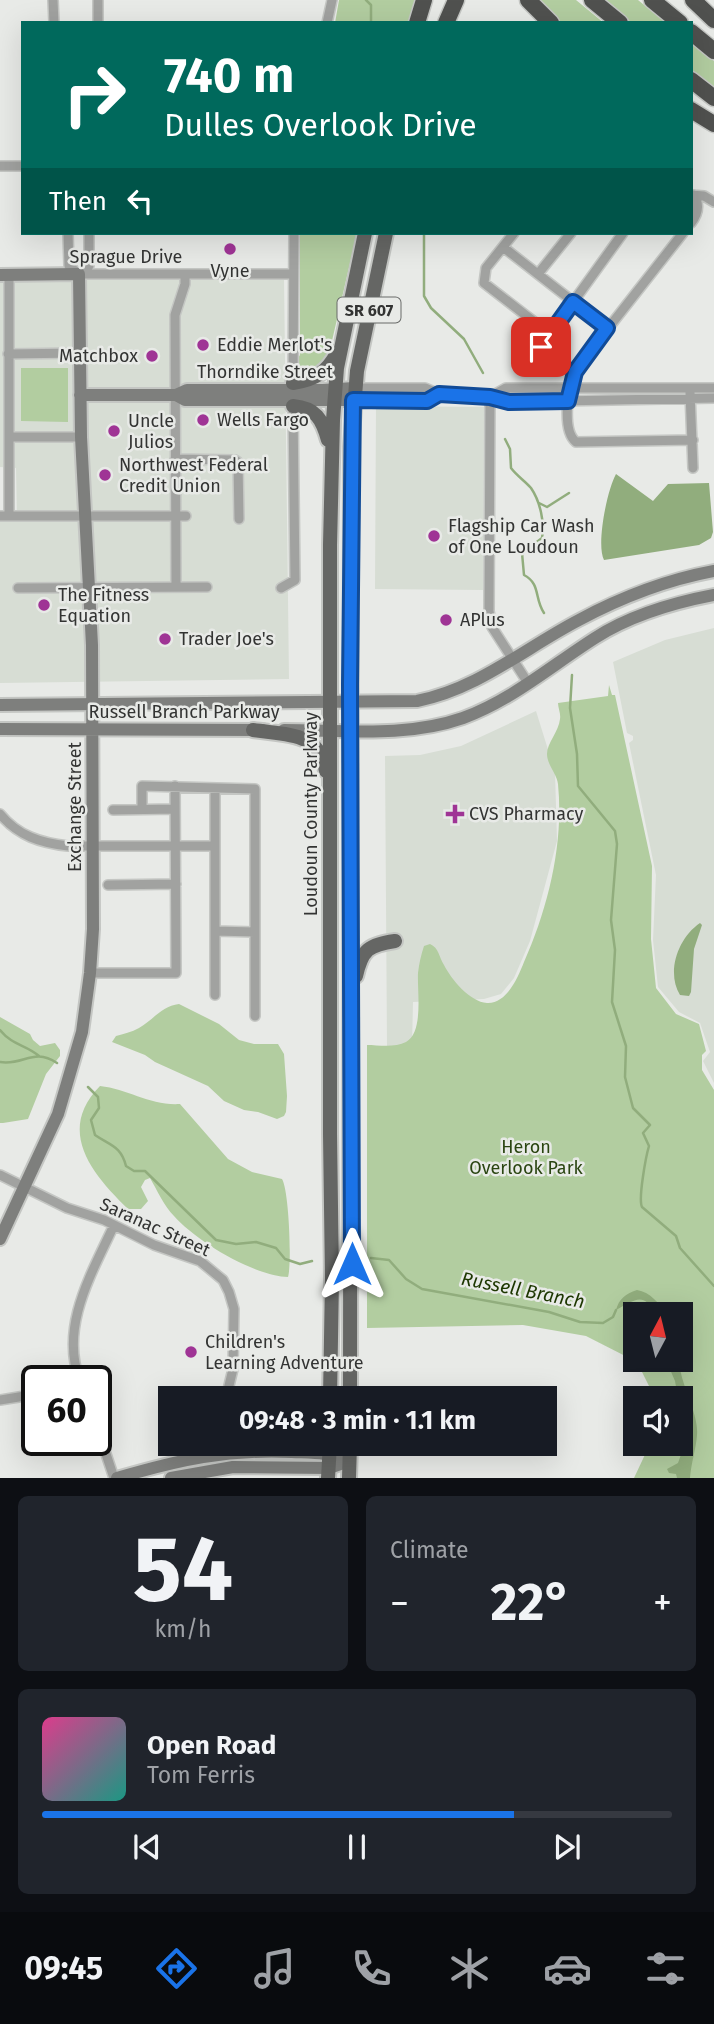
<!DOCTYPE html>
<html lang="en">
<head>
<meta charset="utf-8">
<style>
  body { margin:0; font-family:"Fira Sans",sans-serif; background:#20242c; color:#f1f3f6; height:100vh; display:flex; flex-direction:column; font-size:26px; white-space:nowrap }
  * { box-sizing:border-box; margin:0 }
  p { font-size:23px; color:#9ea1a6 }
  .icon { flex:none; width:38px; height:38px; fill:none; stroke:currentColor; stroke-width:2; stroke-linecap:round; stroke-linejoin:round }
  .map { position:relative; height:1478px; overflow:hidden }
  .panel { display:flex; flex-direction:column; gap:18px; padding:18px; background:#0d0f14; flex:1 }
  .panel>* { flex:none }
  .guide { position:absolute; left:21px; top:21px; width:672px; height:214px; border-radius:0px; box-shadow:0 7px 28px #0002; background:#00695c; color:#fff; overflow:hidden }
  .needle { width:46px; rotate:7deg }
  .fabs { position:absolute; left:623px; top:1302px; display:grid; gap:14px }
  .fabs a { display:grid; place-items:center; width:70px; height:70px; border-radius:0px; background:#171b24; box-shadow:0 7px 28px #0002; font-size:35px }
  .speed { position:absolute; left:21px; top:1365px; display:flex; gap:14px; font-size:35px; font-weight:700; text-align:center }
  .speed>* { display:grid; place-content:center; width:91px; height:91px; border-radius:50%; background:#171b24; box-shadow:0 7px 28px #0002; line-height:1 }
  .speed .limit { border:4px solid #111; border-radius:10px; background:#fff; color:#111 }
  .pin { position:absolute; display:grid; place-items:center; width:60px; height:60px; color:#fff; margin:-30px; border-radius:14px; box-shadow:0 4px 10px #0006 }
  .me { position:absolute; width:77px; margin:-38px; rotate:0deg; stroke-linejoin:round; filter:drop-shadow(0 0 5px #0008) }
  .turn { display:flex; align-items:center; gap:24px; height:147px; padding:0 28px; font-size:32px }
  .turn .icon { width:91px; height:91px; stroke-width:2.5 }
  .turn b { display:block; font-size:49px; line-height:60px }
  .then { display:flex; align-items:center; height:66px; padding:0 28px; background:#0003; gap:14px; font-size:26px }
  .big { font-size:52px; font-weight:700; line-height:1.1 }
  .panel .card { flex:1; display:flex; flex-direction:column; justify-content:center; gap:10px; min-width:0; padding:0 24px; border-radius:10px; background:#20242c }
  .panel .dial { align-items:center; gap:0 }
  .dial b { font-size:91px; line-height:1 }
  .song { display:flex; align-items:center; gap:21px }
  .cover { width:84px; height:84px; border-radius:10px; background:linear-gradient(135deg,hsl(330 70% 55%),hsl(170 70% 35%)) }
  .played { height:7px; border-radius:4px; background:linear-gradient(90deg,#1a73e8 75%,#363941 75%) }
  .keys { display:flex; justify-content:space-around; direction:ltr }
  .heat { display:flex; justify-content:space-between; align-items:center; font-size:38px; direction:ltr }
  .panel .tiles { flex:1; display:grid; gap:18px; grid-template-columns:1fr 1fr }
  .card:last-child { grid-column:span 2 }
  .trip { position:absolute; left:158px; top:1386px; width:399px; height:70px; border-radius:0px; background:#171b24; box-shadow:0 7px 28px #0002; font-weight:700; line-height:70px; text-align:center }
  .tab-bar { display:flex; height:112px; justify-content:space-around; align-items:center; background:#090b0e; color:#9ea1a6 }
  .tab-bar .icon { width:49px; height:49px }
  .tab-bar .on { color:#1a73e8 }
  .tab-bar b { font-size:32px; color:#f1f3f6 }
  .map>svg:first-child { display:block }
</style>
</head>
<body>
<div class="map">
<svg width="714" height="1478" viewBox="0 0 714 1478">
  <rect width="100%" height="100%" fill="#e8eae7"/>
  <path fill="#d7ddd4" d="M284,278L289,679L0,683V519L17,518L16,468L0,467V280Z
    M376,406L484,407L483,590L375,589Z
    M714,628V1083L703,1061L710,1052L700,1023L679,1012L658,987L653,940L656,875L629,743L633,740V736L627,733L613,662L665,640Z
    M536,711L555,772L557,841L530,941L514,978L501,994L484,999L413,1002L412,1046H387L385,756L420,755L461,746Z"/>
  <path fill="#b2cda0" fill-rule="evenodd" d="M339,0H418L411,23H335Z
    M535,0H576L604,23H561Z
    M604,0H638L666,23H632Z
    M691,43L714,61V90L691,71Z
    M300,233H357L328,358L322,369L304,375L300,372L298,358L300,355Z
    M21,368H68V422L21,421Z
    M609,685L612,695H615L652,866L651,939L656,988L676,1014L699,1024L706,1051L702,1055V1070L714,1090V1478H634L650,1444H681V1398H655L637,1362L586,1336L523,1325L367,1328V1045C378,1045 395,1048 406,1042C424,1032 417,991 418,973C419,964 421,955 424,946L430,944C439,948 439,957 444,965C451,979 470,1002 487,1003C507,1004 518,977 524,962C548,908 564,844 558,784C557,774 547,765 547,754C547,743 559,731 560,719C561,714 558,708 558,703L608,696ZM635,1314H681V1360H635Z
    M179,1004L219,1024L239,1040L254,1044H278L284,1054L287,1096L286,1112L284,1116L277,1119L258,1112L244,1110L224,1101L208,1086L155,1062L145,1055L112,1042L116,1036C123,1034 132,1032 139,1028C153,1020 162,1006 179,1004Z
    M0,1017L30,1034L33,1040L40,1046L55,1043L60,1050V1056L46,1074L28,1119L3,1123H0Z
    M100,1086C128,1089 151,1106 180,1104L228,1159L252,1172L282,1179C289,1190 292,1264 288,1277C254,1276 196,1241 174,1216C164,1206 157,1190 150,1178L145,1180L141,1187L148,1201L141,1209H128C92,1174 56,1131 100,1086Z"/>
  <path fill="#91ad7d" d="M616,474L653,501L668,484L709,483L713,532L711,538L699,545L604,560C596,545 607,490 616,474Z
    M700,923L702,925L694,949L691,992L689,996L680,995C666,972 678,938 700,923Z
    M637,1290C650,1292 659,1303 666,1314H656C643,1291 635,1300 616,1310C619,1299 625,1294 637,1290Z
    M670,1360H679C680,1385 699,1413 697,1435C696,1449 691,1463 690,1478H677L676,1474L669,1473L667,1469L678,1463L686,1440L681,1398H678L675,1381L669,1367Z"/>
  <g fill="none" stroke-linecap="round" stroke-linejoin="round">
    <path stroke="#91ad7d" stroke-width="2.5" d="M366,0L371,5V23
      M424,233V296L431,308L464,339L483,373
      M505,439L510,449L511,468C517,476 525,481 531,488C540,501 545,523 542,538L522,553L524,575C541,584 534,598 544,613
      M539,503L547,507L569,493
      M572,675L570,708L577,754L578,786L615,831L617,844L611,920L615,950L612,1002L626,1046L625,1077L633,1108L650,1125L643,1133L649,1146C646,1156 638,1199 642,1207L676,1236L680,1248L714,1286
      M0,1030C13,1046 25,1044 39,1056
      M0,1062C24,1066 33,1047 57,1063
      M88,1087L98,1097L99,1108L91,1120L95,1135C111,1146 121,1146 126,1166L134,1171H145L216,1240L236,1244L256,1242L276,1248L285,1259L300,1264L312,1261
      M371,1258L389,1260L406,1279L422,1289L549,1312L580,1322L603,1323L613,1317L616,1310"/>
    <defs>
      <path id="street" d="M53,0L54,23
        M98,0V23
        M327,23L332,0
        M0,166H23
        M691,195L704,196L714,202
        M691,223C698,214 700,205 694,195
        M68,233L69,266L79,274
        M514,233L486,268L484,283L550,334
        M683,233L577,368C568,383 561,430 576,442L693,440
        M503,247L607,328
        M79,274H293
        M79,274L89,266V233
        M538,274L571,233
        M9,275V515
        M8,354L79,353
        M532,359L623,233
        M293,383L294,233
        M354,388H425L439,394L490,397L509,402L714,398
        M690,393L693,468
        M490,397L489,611L492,627L528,683
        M490,397L506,388H714
        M353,400L427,401L439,394
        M9,437H81
        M175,459L235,460L238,462L239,519
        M0,516H186
        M176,587L175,315L185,284V274
        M18,588L207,587
        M281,588L295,580L293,406
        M215,789V995
        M142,809V786L255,789V1016
        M113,810L175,809
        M0,814C18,836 41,843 68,846H215
        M108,885L176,884
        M215,931L255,932
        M90,973H176L175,786
        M0,1175L67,1208L104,1220L154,1245L200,1261L223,1280L229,1292L234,1309L233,1369L226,1398
        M80,1381C59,1327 92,1273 114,1225
        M0,1400L37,1394
        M96,1424L114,1478"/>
      <path id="secondary" d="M0,275L79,274L81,437L92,645L93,929L90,973L82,1032L58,1114L0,1239
        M80,395H176L187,390H323L354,388
        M176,395L185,400H353
        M0,705L417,701C478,689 525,648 579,620C622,597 666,580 714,571
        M0,729L262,730
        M284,730C343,730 406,738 463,718C512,700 551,666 595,638C631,615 672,603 714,595
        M117,1478C178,1460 227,1449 292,1452C315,1453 327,1452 349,1461
        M171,1478L233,1467L329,1468L349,1461"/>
      <path id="primary" d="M293,383C315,380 327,372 337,353
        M293,406C316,408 322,419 328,440
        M253,730C286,735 319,731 326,771
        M356,976C362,949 369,945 395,941
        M330,1398L332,1279L330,1134V545L333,420L337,368L365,233
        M350,1398L351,447L357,371L386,233
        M328,1478L330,1444
        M349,1478L350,1444"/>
      <path id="highway" d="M528,0L551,23
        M592,0L620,23
        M652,0L680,23
        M693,0L714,20
        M417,23L424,0
        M446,23L456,0
        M691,32L714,51
        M691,80L714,98
        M691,110L714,124"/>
    </defs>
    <use href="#street" stroke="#c4c6c3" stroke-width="12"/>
    <use href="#secondary" stroke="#c4c6c3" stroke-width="16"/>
    <use href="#primary" stroke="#c4c6c3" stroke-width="18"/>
    <use href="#highway" stroke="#c4c6c3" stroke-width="19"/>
    <use href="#street" stroke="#a1a2a0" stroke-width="9"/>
    <use href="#secondary" stroke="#7e7f7d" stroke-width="12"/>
    <use href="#primary" stroke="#656664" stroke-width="14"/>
    <use href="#highway" stroke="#50514f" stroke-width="16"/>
  </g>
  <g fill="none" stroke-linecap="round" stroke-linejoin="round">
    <defs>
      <path id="route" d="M352,1264L350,684L353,400L427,401L439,394L490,397L509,402L568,401L575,372L607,328L573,302L541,347"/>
    </defs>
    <use href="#route" stroke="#114b97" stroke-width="18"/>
    <use href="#route" stroke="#1a73e8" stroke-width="12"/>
  </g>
  <g fill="#9f3495" stroke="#e8eae7" stroke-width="2.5">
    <circle cx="230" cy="249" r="7"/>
    <circle cx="203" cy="345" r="7"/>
    <circle cx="152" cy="356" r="7"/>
    <circle cx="203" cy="420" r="7"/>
    <circle cx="114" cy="431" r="7"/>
    <circle cx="105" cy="475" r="7"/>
    <circle cx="434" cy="536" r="7"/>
    <circle cx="44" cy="605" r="7"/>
    <circle cx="446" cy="620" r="7"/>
    <circle cx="165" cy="639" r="7"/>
    <path d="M451.5 803.5h7v7h7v7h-7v7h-7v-7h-7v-7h7z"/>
    <circle cx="191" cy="1352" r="7"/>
  </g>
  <g text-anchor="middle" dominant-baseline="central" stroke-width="5" stroke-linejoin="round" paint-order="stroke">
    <rect fill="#e8eae7" stroke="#696b69" stroke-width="2" x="337.5" y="297.5" width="63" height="25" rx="5"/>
    <g font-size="16" font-weight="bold" fill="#333433">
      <text x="369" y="310">SR 607</text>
    </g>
    <g font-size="18" fill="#333433" stroke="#e8eae7">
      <text x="126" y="257">Sprague Drive</text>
      <text x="265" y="372">Thorndike Street</text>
      <text x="184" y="712">Russell Branch Parkway</text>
      <text transform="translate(75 807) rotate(-90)">Exchange Street</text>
      <text transform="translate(311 814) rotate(-90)">Loudoun County Parkway</text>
      <text transform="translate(155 1227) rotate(24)">Saranac Street</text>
    </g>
    <g font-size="18" fill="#333433" stroke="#e8eae7" text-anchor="start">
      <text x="230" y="271" text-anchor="middle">Vyne</text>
      <text x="217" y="345">Eddie Merlot's</text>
      <text x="138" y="356" text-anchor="end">Matchbox</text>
      <text x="217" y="420">Wells Fargo</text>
      <text x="128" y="421">Uncle<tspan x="128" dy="21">Julios</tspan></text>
      <text x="119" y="465">Northwest Federal<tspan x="119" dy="21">Credit Union</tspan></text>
      <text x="448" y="526">Flagship Car Wash<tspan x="448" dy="21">of One Loudoun</tspan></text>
      <text x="58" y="595">The Fitness<tspan x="58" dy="21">Equation</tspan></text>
      <text x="460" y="620">APlus</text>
      <text x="179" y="639">Trader Joe's</text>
      <text x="469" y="814">CVS Pharmacy</text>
      <text x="205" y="1342">Children's<tspan x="205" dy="21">Learning Adventure</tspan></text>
    </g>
    <g font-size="18" fill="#2a4511" stroke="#e8eae7">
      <text x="526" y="1147">Heron<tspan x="526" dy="21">Overlook Park</tspan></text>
    </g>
    <g font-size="19" font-style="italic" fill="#1d3701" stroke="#e8eae7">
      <text transform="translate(523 1290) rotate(11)">Russell Branch</text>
    </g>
  </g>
</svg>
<div class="fabs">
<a><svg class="needle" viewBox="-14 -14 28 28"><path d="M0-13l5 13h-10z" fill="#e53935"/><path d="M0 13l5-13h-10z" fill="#9ea1a6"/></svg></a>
<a><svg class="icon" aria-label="sound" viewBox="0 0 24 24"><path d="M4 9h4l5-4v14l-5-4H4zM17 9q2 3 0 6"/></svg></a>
</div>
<div class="speed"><div class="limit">60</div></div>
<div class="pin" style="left:541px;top:347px;background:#d93025"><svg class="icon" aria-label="arrive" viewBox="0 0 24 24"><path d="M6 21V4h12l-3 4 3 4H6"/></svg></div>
<svg class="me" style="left:352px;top:1264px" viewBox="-20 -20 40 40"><path d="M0-17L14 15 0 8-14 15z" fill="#1a73e8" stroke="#fff" stroke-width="4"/></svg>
<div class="trip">09:48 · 3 min · 1.1 km</div>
<div class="guide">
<div class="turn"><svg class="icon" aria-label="right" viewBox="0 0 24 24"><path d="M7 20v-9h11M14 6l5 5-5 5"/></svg><div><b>740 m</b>Dulles Overlook Drive</div></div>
<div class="then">Then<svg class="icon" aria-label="left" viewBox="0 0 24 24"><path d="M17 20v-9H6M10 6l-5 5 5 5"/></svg></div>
</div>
</div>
<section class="panel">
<div class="tiles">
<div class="card dial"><b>54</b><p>km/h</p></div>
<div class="card"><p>Climate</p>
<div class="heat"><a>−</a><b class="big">22°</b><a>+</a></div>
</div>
<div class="card">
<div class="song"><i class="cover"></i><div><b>Open Road</b><p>Tom Ferris</p></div></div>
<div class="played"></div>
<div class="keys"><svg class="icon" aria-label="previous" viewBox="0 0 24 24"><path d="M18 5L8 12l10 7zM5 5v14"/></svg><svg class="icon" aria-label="pause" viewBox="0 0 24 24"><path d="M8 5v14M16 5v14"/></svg><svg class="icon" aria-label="next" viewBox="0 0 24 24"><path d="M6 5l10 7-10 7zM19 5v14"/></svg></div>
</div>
</div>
</section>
<nav class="tab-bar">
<b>09:45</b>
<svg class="icon on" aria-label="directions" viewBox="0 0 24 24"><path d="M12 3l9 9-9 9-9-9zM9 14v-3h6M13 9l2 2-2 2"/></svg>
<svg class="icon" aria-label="music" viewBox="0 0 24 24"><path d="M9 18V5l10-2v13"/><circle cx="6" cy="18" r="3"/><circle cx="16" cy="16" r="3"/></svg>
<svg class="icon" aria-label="phone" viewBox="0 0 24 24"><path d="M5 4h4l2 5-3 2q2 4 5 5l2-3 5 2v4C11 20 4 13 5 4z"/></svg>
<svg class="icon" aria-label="climate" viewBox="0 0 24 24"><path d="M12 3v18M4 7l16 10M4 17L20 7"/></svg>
<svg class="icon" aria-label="car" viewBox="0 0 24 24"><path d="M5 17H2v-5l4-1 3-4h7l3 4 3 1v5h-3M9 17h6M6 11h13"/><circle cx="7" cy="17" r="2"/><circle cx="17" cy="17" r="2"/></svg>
<svg class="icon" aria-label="filters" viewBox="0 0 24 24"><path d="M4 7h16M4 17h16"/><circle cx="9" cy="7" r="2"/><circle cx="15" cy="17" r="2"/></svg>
</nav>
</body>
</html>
